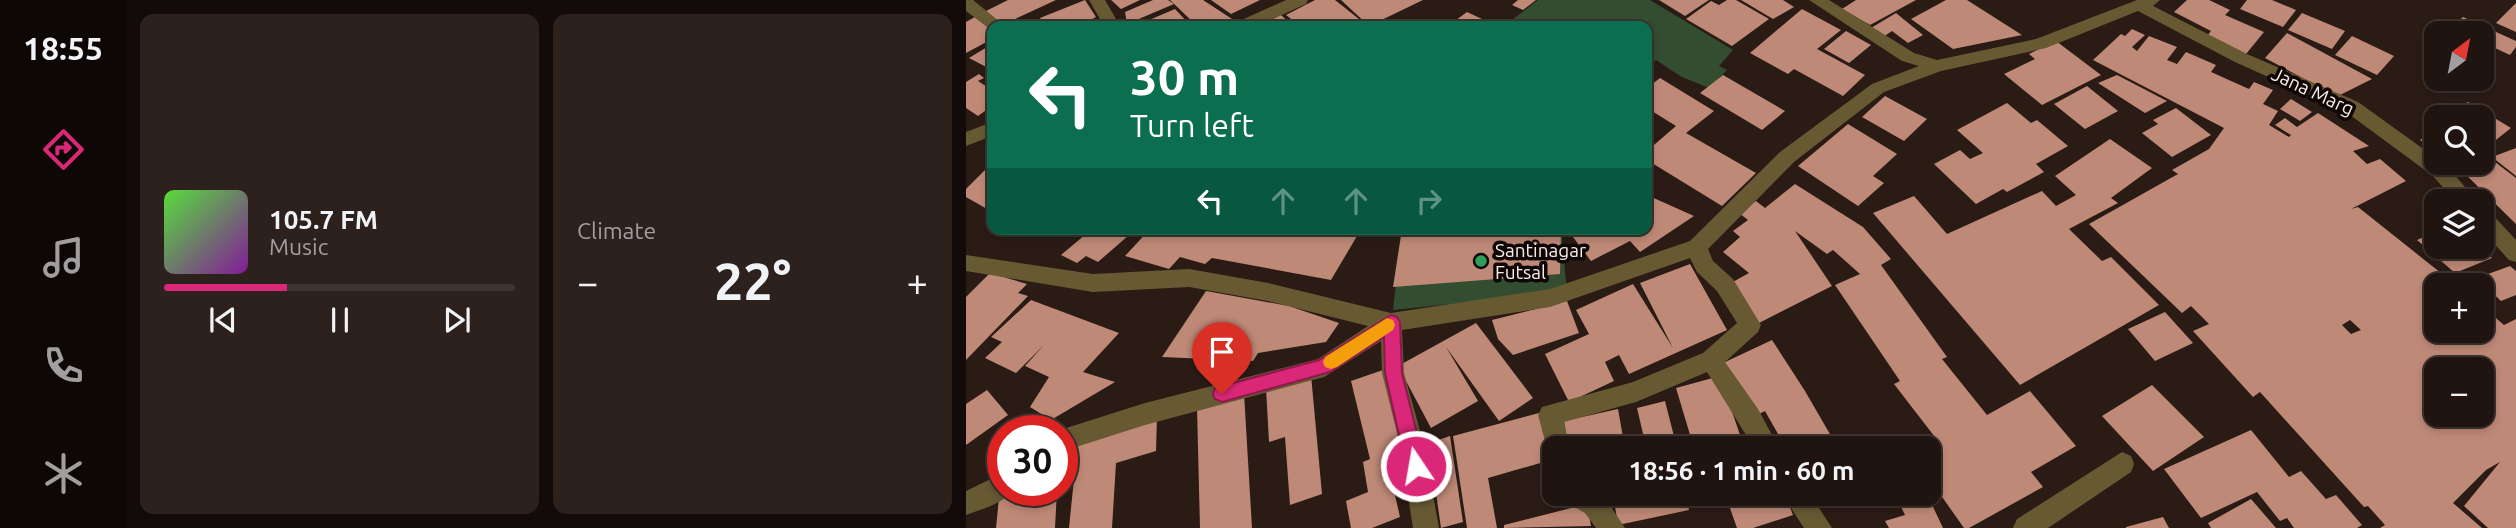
<!DOCTYPE html>
<html lang="en">
<head>
<meta charset="utf-8">
<style>
  body { margin:0; font-family:Ubuntu,sans-serif; background:#2d211e; color:#f1f3f6; height:100vh; display:flex; flex-direction:column; font-size:26px; white-space:nowrap }
  * { box-sizing:border-box; margin:0 }
  p { font-size:23px; color:#a29e9f }
  .icon { flex:none; width:38px; height:38px; fill:none; stroke:currentColor; stroke-width:2; stroke-linecap:round; stroke-linejoin:round }
  .map { position:relative; flex:1; overflow:hidden }
  .side { display:flex; flex-direction:column; gap:14px; padding:14px; background:#120b09; width:840px }
  .side>* { flex:none }
  .banner { position:absolute; left:21px; top:21px; width:665px; height:214px; border-radius:14px; box-shadow:0 4px 10px #0003,0 0 0 2px #3d3330; background:#0b6e4f; color:#fff; overflow:hidden }
  .needle { width:46px; rotate:32deg }
  .fabs { position:absolute; left:1458px; top:21px; display:grid; gap:14px }
  .fabs a { display:grid; place-items:center; width:70px; height:70px; border-radius:14px; background:#201410; box-shadow:0 4px 10px #0003,0 0 0 2px #3d3330; font-size:35px }
  .speed { position:absolute; left:21px; top:415px; display:flex; gap:14px; font-size:35px; font-weight:700; text-align:center }
  .speed>* { display:grid; place-content:center; width:91px; height:91px; border-radius:50%; background:#201410; box-shadow:0 4px 10px #0003,0 0 0 2px #3d3330; line-height:1 }
  .speed .limit { border:10px solid #d22; background:#fff; color:#111 }
  .pin { position:absolute; display:grid; place-items:center; width:60px; height:60px; color:#fff; margin:-72px -30px; border-radius:50% 50% 50% 0; rotate:-45deg; box-shadow:0 0 7px #0007 }
  .pin .icon { rotate:45deg }
  .me { position:absolute; width:77px; margin:-38px; rotate:348deg; stroke-linejoin:round; filter:drop-shadow(0 0 5px #0008) }
  .turn { display:flex; align-items:center; gap:24px; height:147px; padding:0 28px; font-size:32px }
  .turn .icon { width:91px; height:91px; stroke-width:2.5 }
  .turn b { display:block; font-size:49px; line-height:60px }
  .lanes { display:flex; align-items:center; height:66px; padding:0 28px; background:#0003; justify-content:center; gap:35px; direction:ltr }
  .lanes .off { opacity:.35 }
  .big { font-size:52px; font-weight:700; line-height:1.1 }
  .side .widget { flex:1; display:flex; flex-direction:column; justify-content:center; gap:10px; min-width:0; padding:0 24px; border-radius:14px; background:#2d211e }
  .song { display:flex; align-items:center; gap:21px }
  .cover { width:84px; height:84px; border-radius:10px; background:linear-gradient(135deg,hsl(110 70% 55%),hsl(290 70% 35%)) }
  .played { height:7px; border-radius:4px; background:linear-gradient(90deg,#db2777 35%,#3d3330 35%) }
  .keys { display:flex; justify-content:space-around; direction:ltr }
  .heat { display:flex; justify-content:space-between; align-items:center; font-size:38px; direction:ltr }
  .side .tiles { flex:1; display:grid; gap:14px; grid-template-columns:repeat(2,1fr) }
  .trip { position:absolute; left:576px; top:436px; width:399px; height:70px; border-radius:14px; background:#201410; box-shadow:0 4px 10px #0003,0 0 0 2px #3d3330; font-weight:700; line-height:70px; text-align:center }
  main { display:flex; flex:1; min-height:0 }
  .menu { display:flex; flex-direction:column; width:126px; justify-content:space-around; align-items:center; background:#0d0806; color:#a29e9f }
  .menu .icon { width:49px; height:49px }
  .menu .current { color:#db2777 }
  .menu b { font-size:32px; color:#f1f3f6 }
  .map>svg:first-child { display:block }
</style>
</head>
<body>
<main>
<nav class="menu">
<b>18:55</b>
<svg class="icon current" aria-label="directions" viewBox="0 0 24 24"><path d="M12 3l9 9-9 9-9-9zM9 14v-3h6M13 9l2 2-2 2"/></svg>
<svg class="icon" aria-label="music" viewBox="0 0 24 24"><path d="M9 18V5l10-2v13"/><circle cx="6" cy="18" r="3"/><circle cx="16" cy="16" r="3"/></svg>
<svg class="icon" aria-label="phone" viewBox="0 0 24 24"><path d="M5 4h4l2 5-3 2q2 4 5 5l2-3 5 2v4C11 20 4 13 5 4z"/></svg>
<svg class="icon" aria-label="climate" viewBox="0 0 24 24"><path d="M12 3v18M4 7l16 10M4 17L20 7"/></svg>
</nav>
<section class="side">
<div class="tiles">
<div class="widget">
<div class="song"><i class="cover"></i><div><b>105.7 FM</b><p>Music</p></div></div>
<div class="played"></div>
<div class="keys"><svg class="icon" aria-label="previous" viewBox="0 0 24 24"><path d="M18 5L8 12l10 7zM5 5v14"/></svg><svg class="icon" aria-label="pause" viewBox="0 0 24 24"><path d="M8 5v14M16 5v14"/></svg><svg class="icon" aria-label="next" viewBox="0 0 24 24"><path d="M6 5l10 7-10 7zM19 5v14"/></svg></div>
</div>
<div class="widget"><p>Climate</p>
<div class="heat"><a>−</a><b class="big">22°</b><a>+</a></div>
</div>
</div>
</section>
<div class="map">
<svg width="1550" height="528" viewBox="0 0 1550 528">
  <rect width="100%" height="100%" fill="#2b1b15"/>
  <path fill="#334d31" d="M572,0H684L767,50L753,66L761,70L743,88L716,77L690,60L681,67V26H538Z
    M436,229H595L601,292L427,310Z"/>
  <path fill="#bf8977" fill-rule="evenodd" d="M42,0H90L34,26L16,13Z
    M119,0L130,17L120,22L123,26H79L74,18Z
    M145,0H174L155,9Z
    M187,0H202L208,4L161,24L159,12Z
    M204,0H237L266,19L251,26H231Z
    M245,0H294L265,14Z
    M349,0H369L398,23L393,26H334L320,15Z
    M375,0H457L403,26Z
    M552,0H570L557,10L546,5Z
    M693,0H743L719,16Z
    M761,0H770L803,19L766,46L720,19L745,1L753,5Z
    M775,0H817L828,7L807,19Z
    M890,0H950L904,25L876,9Z
    M980,0H1001L1056,35L987,49L945,19Z
    M1221,0H1243L1264,10L1259,15L1298,32L1280,54L1241,36L1245,31L1208,12Z
    M1281,0H1306L1330,10L1317,27L1274,9Z
    M1550,3V32L1530,23Z
    M209,9L225,26H169Z
    M836,9L875,30L851,49L899,75L877,96L828,69L822,74L784,53Z
    M501,12L531,26H482Z
    M930,13L957,35L942,43L926,31L917,37L905,28Z
    M1336,13L1379,31L1366,49L1322,30Z
    M315,15L327,26H292Z
    M9,17L26,30V39L0,53V22Z
    M1497,17L1550,41V47L1544,55L1516,42V33H1498L1486,28Z
    M1166,29L1179,35L1166,47L1171,51L1183,36L1211,47L1201,60L1211,64L1220,52L1250,65L1245,72L1283,89L1288,82L1307,90L1297,104L1312,111L1303,125L1323,137L1325,135L1309,125L1319,118L1331,127L1352,113L1403,146L1387,151L1401,164L1414,159L1440,181L1385,209L1392,207L1490,285H1470V331H1516V306L1538,325L1550,319V528H1522L1498,506L1534,462L1520,470L1487,503L1516,528H1414L1419,525L1402,506L1398,507L1294,392L1287,397L1227,331L1243,324L1225,306L1216,313L1123,224L1212,174L1206,170L1243,149L1258,128L1127,60L1155,34L1159,36ZM1384,320L1395,330L1385,334L1376,325ZM1470,369H1516V415H1470Z
    M880,31L905,45L883,63L858,49Z
    M1321,33L1406,79L1374,95L1348,84L1299,58Z
    M1386,36L1428,56L1411,75L1369,55Z
    M1090,41L1135,75L1076,105L1038,74L1069,59L1063,54Z
    M26,44V70L3,58Z
    M13,74L18,78L12,81L26,90L24,114L19,111L12,116L0,108V82Z
    M757,75L819,111L796,130L734,93Z
    M1151,75L1201,101L1179,113L1132,83Z
    M694,78L748,111L720,133L790,173L756,206L681,160V151L710,126L681,108V88Z
    M1121,86L1152,111L1119,129L1088,104Z
    M919,96L961,119L938,141L896,117Z
    M1325,99L1346,112L1334,121L1314,109Z
    M1502,102L1545,128L1526,143L1516,136V117L1483,116Z
    M1041,103L1065,123L1071,120L1102,146L1070,164L1078,172L1041,192L1037,189L1010,204L968,164L994,150L1004,159L1017,153L991,130Z
    M1210,108L1245,135L1206,157L1176,133L1192,124L1187,120Z
    M882,124L931,154L907,176L918,183L892,206L832,166Z
    M1470,131V151L1454,140Z
    M1144,139L1186,168L1145,198L1152,203L1103,229L1136,261L1145,257L1193,305L1054,385L907,213L948,196L981,234L1076,191L1090,206L1110,195L1089,176Z
    M1550,148V176L1526,157Z
    M1520,155L1550,178V224L1490,165L1516,163V156Z
    M20,169L26,170V205L21,209L0,197V189Z
    M829,184L897,227L925,259L915,265L981,357L976,359L1021,415L1064,391L1110,446L1065,472L1077,487L1003,528H998L962,477V448H958L972,441L928,384L934,381L869,285L894,274L867,250L861,254L829,231L866,286L793,323L765,283L783,273L757,252L774,237L767,231L782,220L773,213L790,201L799,208Z
    M681,195L728,216L674,252L664,241L625,261L604,233L611,229H681Z
    M126,229H170L132,262L120,256L111,263L95,255Z
    M184,229H322L334,232L336,229H383L394,231L365,280L246,258L239,264L214,257L203,269L159,256Z
    M436,229H595L594,274L427,287Z
    M1470,232V247H1514L1526,258L1489,273L1451,240Z
    M724,264L761,330L663,374L653,355L639,362L648,381L603,402L579,354L623,334L610,310L667,284L707,348L674,283Z
    M1544,266L1550,271V295L1535,301L1511,278Z
    M24,273L61,284L52,293L62,296L0,360V297Z
    M240,291L323,306L373,323L360,342L292,353L287,361L196,357Z
    M65,300L153,333L117,372L149,382L85,420L64,407L83,377L59,366L78,345L50,373L19,358L36,342L25,337Z
    M601,301L613,333L547,355L532,339L526,320Z
    M1199,312L1227,343L1189,361L1162,329Z
    M510,323L567,398L533,421L480,347L512,401L465,428L432,366Z
    M806,340L839,391L872,448H820L799,411L789,416L757,363Z
    M420,369L441,446L429,451L435,479L426,482L434,517L406,528H385L380,501L402,492L397,462L404,459L385,381Z
    M345,375L356,494L324,505L319,437L303,442L300,388Z
    M754,376L774,435L768,437L772,448H728L710,388Z
    M1186,385L1238,437L1187,471L1136,416Z
    M21,390L42,415L0,445V404Z
    M278,393L286,528H234L231,407Z
    M699,401L711,448H602L598,421L652,409L658,443L678,438L671,408Z
    M573,413L577,433L583,432L588,459L522,478L531,528H501L487,436Z
    M191,416L190,451L150,463L146,528H103L112,439Z
    M1285,430L1323,477L1335,471L1360,499L1370,495L1396,525L1391,528H1328L1321,518L1314,521L1291,492L1235,518L1198,469Z
    M484,436L497,522L475,528L463,443Z
    M57,490H91L89,528H30L33,498Z
    M647,494H719L723,510L652,525Z
    M759,494H819L827,515L787,528H771Z
    M929,494H961L977,528H923L919,521L939,515Z
    M1285,499L1310,528H1245L1242,523Z
    M621,504L625,526L538,528V525Z
    M1197,517L1203,528H1160V527Z"/>
  <g fill="none" stroke-linecap="round" stroke-linejoin="round">
    <path fill="#675a33" fill-rule="evenodd" d="M0,0H7L39,26H26L25,30L0,11Z
      M123,0H139L154,26H138Z
      M320,0H342L340,4L291,26H269L271,22Z
      M843,0H863L948,53L971,60L1070,39L1171,0H1194L1187,6L1281,54L1392,102L1470,158V163L1481,166L1511,201H1489L1467,176L1380,112L1269,62L1172,11L1080,48L975,71L918,92L828,162L742,249L747,261L767,279L795,325L792,332L759,362L792,409L813,448H788L741,372L670,402L598,422L604,448H588V458L583,456L572,415L576,407L667,382L737,353L771,323L751,291L731,272L724,258L584,307L436,330L438,373L458,445L473,528H447L434,445L416,373L415,341L358,377L179,425L110,447L96,454L94,430L179,403L352,359L402,326L302,301L223,287L127,292L0,271V255L127,274L223,269L302,283L425,313L584,289L724,241L814,152L906,84L953,66L936,61Z
      M26,122V136L0,146V132Z
      M1516,209L1523,211L1550,240V262L1543,260L1516,230Z
      M1156,452L1165,456L1168,464L1165,472L1082,528H1047L1051,519Z
      M37,473V490H47C37,504 16,509 0,515V491Z
      M597,494L637,495L659,528H630L619,513L601,503Z
      M816,494H844L866,528H838Z"/>
  </g>
  <path fill="#db2777" stroke="#8e194d" stroke-width="2" d="M425,315L431,317L434,322L436,373L459,466L456,472L450,474L443,472L440,466L419,373L418,337L364,372L256,402L249,399L247,394L249,388L256,386L353,360Z"/>
  <path fill="#f59e0b" d="M421,318L427,320L429,325L427,330L371,367L365,369L359,367L357,362L359,357Z"/>
  <circle fill="#2e9e5b" stroke="#0f0705" stroke-width="2.5" cx="515" cy="261" r="7"/>
  <g text-anchor="middle" dominant-baseline="central" stroke-width="7" stroke-linejoin="round" paint-order="stroke">
    <g font-size="19" fill="#f9ece8" stroke="#0f0705">
      <text transform="translate(1347 91) rotate(25)">Jana Marg</text>
    </g>
    <g font-size="19" fill="#f9ece8" stroke="#0f0705" text-anchor="start">
      <text x="529" y="250">Santinagar<tspan x="529" dy="22">Futsal</tspan></text>
    </g>
  </g>
</svg>
<div class="fabs">
<a><svg class="needle" viewBox="-14 -14 28 28"><path d="M0-13l5 13h-10z" fill="#e53935"/><path d="M0 13l5-13h-10z" fill="#a29e9f"/></svg></a>
<a><svg class="icon" aria-label="search" viewBox="0 0 24 24"><circle cx="10" cy="10" r="6"/><path d="M15 15l6 6"/></svg></a>
<a><svg class="icon" aria-label="layers" viewBox="0 0 24 24"><path d="M12 4l9 5-9 5-9-5zM3 14l9 5 9-5"/></svg></a>
<a>+</a>
<a>−</a>
</div>
<div class="speed"><div class="limit">30</div></div>
<div class="pin" style="left:256px;top:394px;background:#d93025"><svg class="icon" aria-label="arrive" viewBox="0 0 24 24"><path d="M6 21V4h12l-3 4 3 4H6"/></svg></div>
<svg class="me" style="left:450px;top:466px" viewBox="-20 -20 40 40"><circle r="17" fill="#db2777" stroke="#fff" stroke-width="3"/><path d="M0-11L8 9 0 5-8 9z" fill="#fff"/></svg>
<div class="trip">18:56 · 1 min · 60 m</div>
<div class="banner">
<div class="turn"><svg class="icon" aria-label="left" viewBox="0 0 24 24"><path d="M17 20v-9H6M10 6l-5 5 5 5"/></svg><div><b>30 m</b>Turn left</div></div>
<div class="lanes"><svg class="icon" aria-label="left" viewBox="0 0 24 24"><path d="M17 20v-9H6M10 6l-5 5 5 5"/></svg><svg class="icon off" aria-label="ahead" viewBox="0 0 24 24"><path d="M12 20V5M6 11l6-6 6 6"/></svg><svg class="icon off" aria-label="ahead" viewBox="0 0 24 24"><path d="M12 20V5M6 11l6-6 6 6"/></svg><svg class="icon off" aria-label="right" viewBox="0 0 24 24"><path d="M7 20v-9h11M14 6l5 5-5 5"/></svg></div>
</div>
</div>
</main>
</body>
</html>
